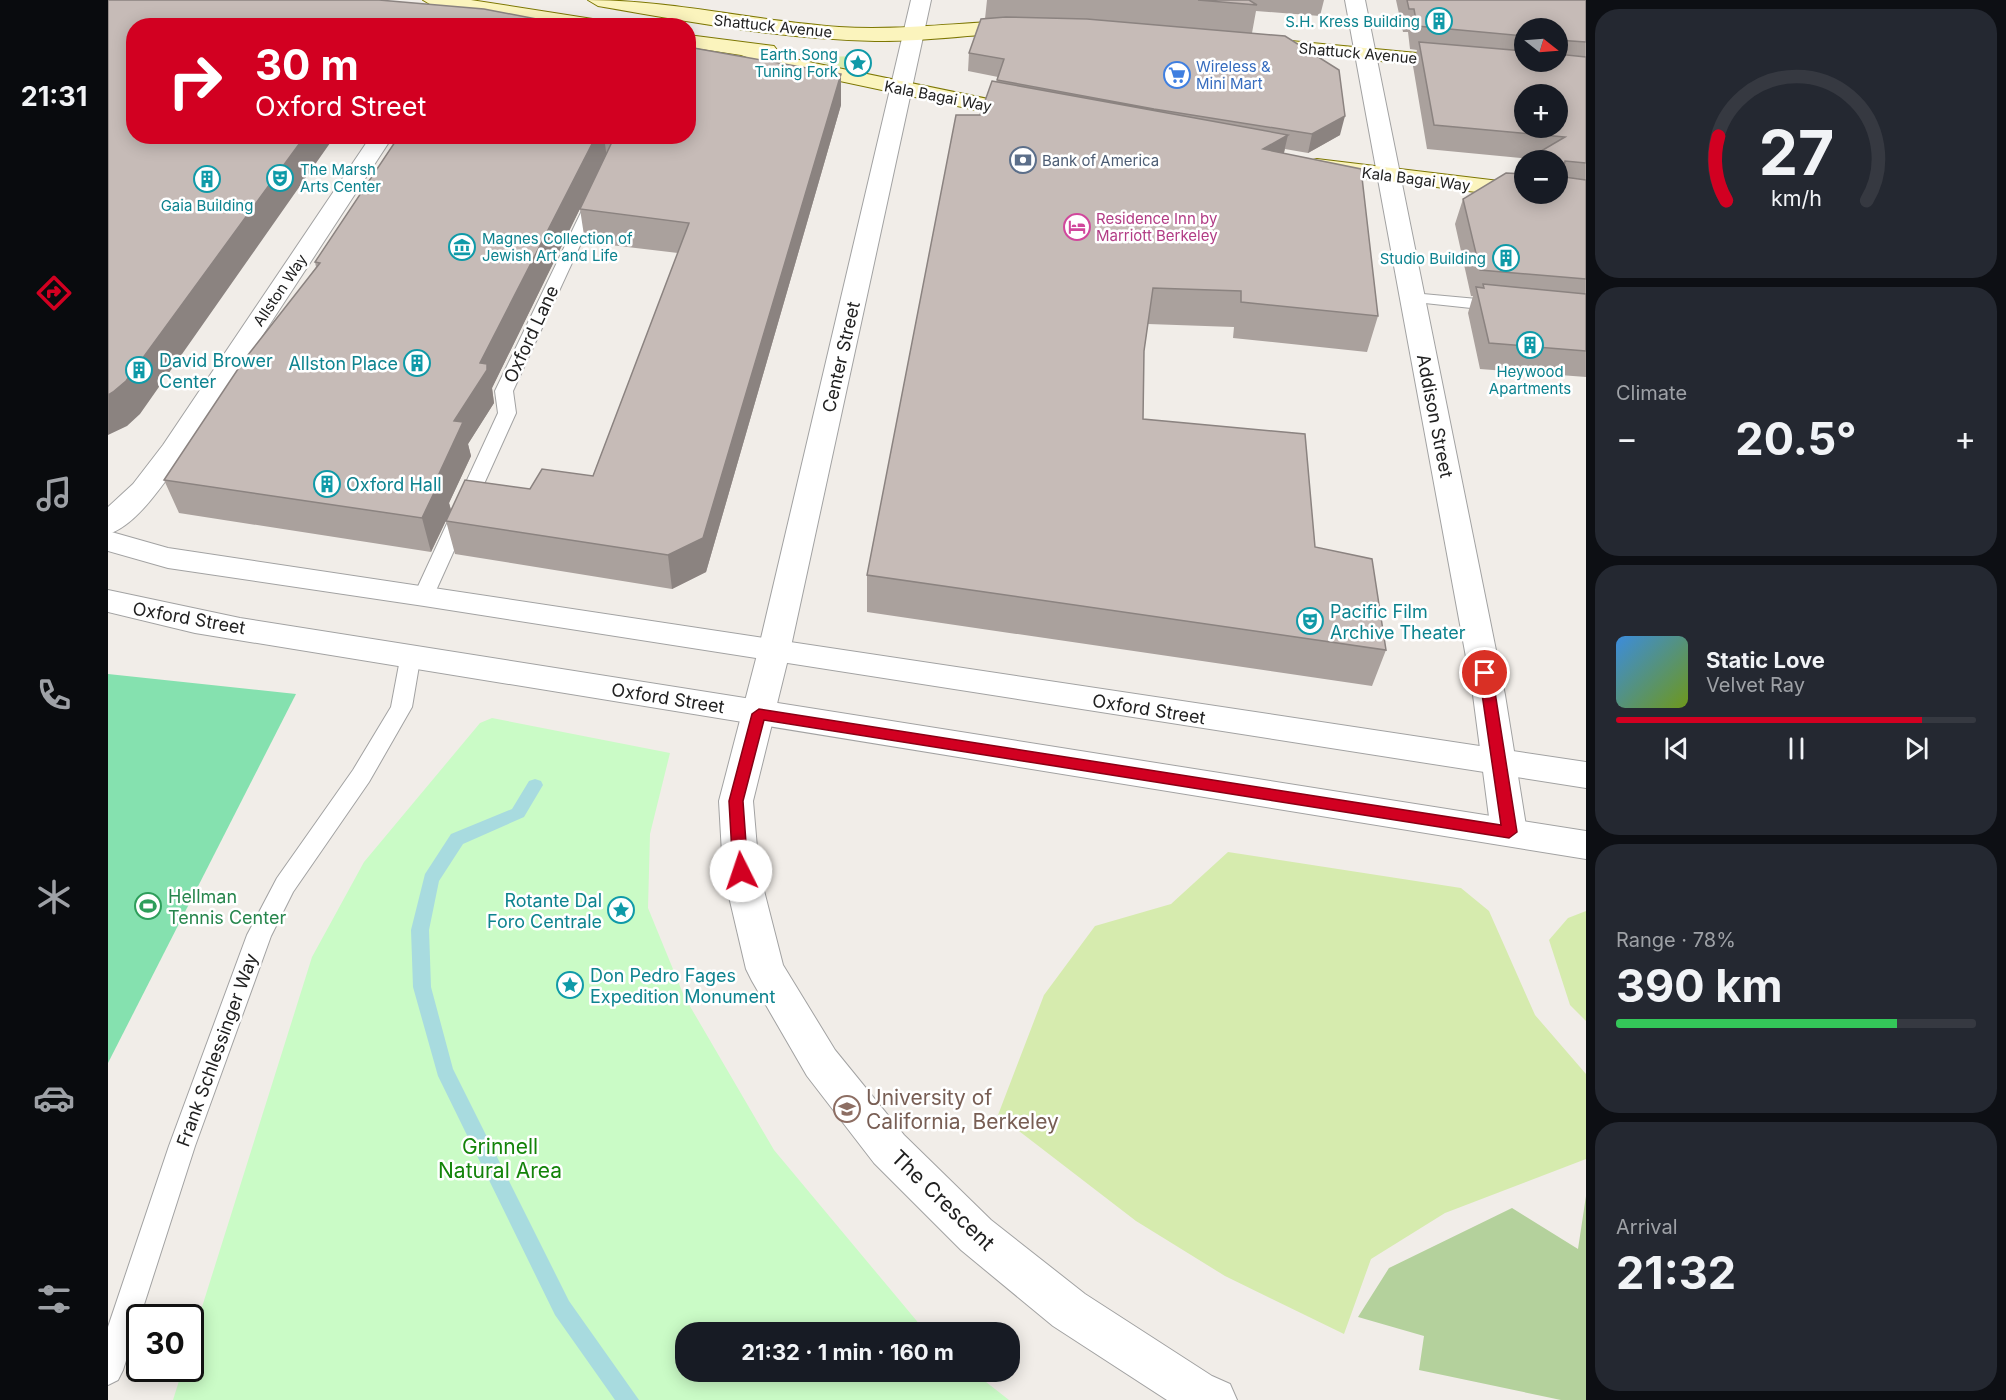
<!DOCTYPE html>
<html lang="en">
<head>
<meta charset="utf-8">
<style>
  body { margin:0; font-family:Inter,sans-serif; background:#242831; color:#f1f3f6; height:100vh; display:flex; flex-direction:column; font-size:22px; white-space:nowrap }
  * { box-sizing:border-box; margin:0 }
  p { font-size:20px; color:#9ea1a6 }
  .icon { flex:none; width:33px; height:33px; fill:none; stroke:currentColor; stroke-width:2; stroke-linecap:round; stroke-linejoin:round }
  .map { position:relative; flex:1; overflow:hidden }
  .drawer { display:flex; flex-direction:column; gap:9px; padding:9px; background:#0d0f14; width:420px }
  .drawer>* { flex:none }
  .hud { position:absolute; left:18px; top:18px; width:570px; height:126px; border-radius:24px; box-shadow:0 3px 15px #0003; background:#d20021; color:#fff; overflow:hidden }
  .needle { width:39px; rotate:107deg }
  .controls { position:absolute; left:1406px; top:18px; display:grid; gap:12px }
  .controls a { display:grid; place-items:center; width:54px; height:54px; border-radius:50%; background:#171b24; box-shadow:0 3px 15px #0003; font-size:30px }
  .speed { position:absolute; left:18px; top:1304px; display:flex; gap:12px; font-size:30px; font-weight:700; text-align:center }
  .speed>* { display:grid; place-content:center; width:78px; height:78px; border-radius:50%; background:#171b24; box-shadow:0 3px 15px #0003; line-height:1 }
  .speed .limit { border:3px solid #111; border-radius:9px; background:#fff; color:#111 }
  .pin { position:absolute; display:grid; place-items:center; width:51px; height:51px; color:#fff; margin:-26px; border:3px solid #fff; border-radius:50%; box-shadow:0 2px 6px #0007 }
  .me { position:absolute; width:66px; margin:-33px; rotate:356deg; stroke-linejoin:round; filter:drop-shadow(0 0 4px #0008) }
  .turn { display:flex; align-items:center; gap:21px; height:126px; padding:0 30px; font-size:27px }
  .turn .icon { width:78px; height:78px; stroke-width:2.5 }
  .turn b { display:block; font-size:42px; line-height:51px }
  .big { font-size:45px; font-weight:700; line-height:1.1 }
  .drawer .widget { flex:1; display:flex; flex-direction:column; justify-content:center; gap:9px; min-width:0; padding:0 21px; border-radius:24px; background:#242831 }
  .drawer .dial { align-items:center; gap:0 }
  .dial svg { height:156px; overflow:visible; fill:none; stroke:#363941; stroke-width:7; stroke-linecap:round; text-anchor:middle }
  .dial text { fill:#f1f3f6; stroke:none }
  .song { display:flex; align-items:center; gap:18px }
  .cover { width:72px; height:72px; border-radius:9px; background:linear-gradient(135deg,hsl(210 70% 55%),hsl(80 70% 35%)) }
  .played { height:6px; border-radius:3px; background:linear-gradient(90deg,#d20021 85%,#363941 85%) }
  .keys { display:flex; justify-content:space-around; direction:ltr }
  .heat { display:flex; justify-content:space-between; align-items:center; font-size:33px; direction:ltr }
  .charge { height:9px; border-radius:4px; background:linear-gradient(90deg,#34c759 78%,#363941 0) }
  .trip { position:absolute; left:567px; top:1322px; width:345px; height:60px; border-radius:24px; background:#171b24; box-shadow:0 3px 15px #0003; font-weight:700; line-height:60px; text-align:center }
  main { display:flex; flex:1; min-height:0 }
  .menu { display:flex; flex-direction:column; width:108px; justify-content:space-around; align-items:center; background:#090b0e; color:#9ea1a6 }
  .menu .icon { width:42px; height:42px }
  .menu .on { color:#d20021 }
  .menu b { font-size:27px; color:#f1f3f6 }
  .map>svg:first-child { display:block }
</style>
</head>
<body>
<main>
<nav class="menu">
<b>21:31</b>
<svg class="icon on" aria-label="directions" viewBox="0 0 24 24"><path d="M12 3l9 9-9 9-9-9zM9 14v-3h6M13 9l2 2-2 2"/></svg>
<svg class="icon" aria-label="music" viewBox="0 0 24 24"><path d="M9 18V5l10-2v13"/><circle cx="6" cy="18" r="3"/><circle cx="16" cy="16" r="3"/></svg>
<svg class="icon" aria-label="phone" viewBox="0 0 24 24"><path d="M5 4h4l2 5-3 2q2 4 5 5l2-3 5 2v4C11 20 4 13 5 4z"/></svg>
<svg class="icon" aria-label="climate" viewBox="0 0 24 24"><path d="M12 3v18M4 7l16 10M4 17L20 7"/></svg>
<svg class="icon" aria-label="car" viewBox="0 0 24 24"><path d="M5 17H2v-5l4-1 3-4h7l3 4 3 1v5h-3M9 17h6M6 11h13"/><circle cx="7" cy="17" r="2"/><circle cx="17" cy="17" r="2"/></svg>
<svg class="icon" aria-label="filters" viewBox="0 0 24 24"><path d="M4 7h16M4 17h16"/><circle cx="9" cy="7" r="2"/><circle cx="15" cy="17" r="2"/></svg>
</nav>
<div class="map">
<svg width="1478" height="1400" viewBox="0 0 1478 1400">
  <rect width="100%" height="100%" fill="#f1ede8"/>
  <path fill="#d6ebae" d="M762,56L757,73L700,59L702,57Z
    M1120,852L1353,888L1381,911L1427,1015L1478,1074V1159L1337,1213L1263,1259L1236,1334L1117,1276L1028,1221L890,1115L936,995L987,926L1063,904Z
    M1478,911V1021L1462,1005L1441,940L1460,918Z"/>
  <path fill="#b4d19c" d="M1478,1196V1400H1453L1311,1370L1316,1336L1250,1317L1281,1268L1404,1208L1470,1249Z"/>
  <path fill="#cafbc6" d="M384,718L562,753L542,834L540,908L576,996L666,1150L818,1332H578V1371H864L901,1400H65L75,1368H82L83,1342L204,957L256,862L372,723Z"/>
  <path fill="#85e1af" d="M0,674L188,694L0,1063Z"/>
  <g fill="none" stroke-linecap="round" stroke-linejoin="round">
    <path fill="#a8dbdf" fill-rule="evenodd" d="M427,779L433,781L435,785L416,817L355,844L331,881L321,930L323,987L345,1069L461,1301L531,1400H507L447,1315L330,1076L305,987L303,930L317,874L343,834L404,809L421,781Z"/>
    <defs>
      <path id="service" d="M486,196L493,200L405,391L408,413L326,595L323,600H309L306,595L390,413L387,391L479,200Z
        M1304,293L1391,301L1399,306L1391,311L1298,301L1296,298L1298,295Z
        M303,647L310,649L313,654L304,707L261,782L185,892L163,936L87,1146L15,1370L10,1380L0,1385V1327L61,1146L139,935L169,878L245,770L283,707L293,654L296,649Z"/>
      <path id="minor" d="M803,0H823L682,651L645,801L651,871L675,965L727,1050L796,1135L883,1220L977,1294L1104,1376L1122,1384L1129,1400H1059L945,1326L853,1250L766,1163L699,1076L644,981L638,969L615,871L611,801L650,651Z
        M1237,0H1257L1397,695L1419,832L1414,842L1401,846L1388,842L1383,832L1365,695Z
        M263,136H285L75,457C57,481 29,526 0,534V507L25,484L55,445Z"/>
      <path id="tertiary" d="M0,531L60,548L1478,762V788L316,606L60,568L0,551Z
        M0,590L132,618L1478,831V859L87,633L0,612Z"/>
      <path id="secondary" d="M315,0H363L491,20L501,26H450L325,6Z
        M480,0C564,0 647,21 731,27C792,31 853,22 914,21L921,23L924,27L921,31L914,33C865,34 816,42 767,41C674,39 582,22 490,6Z
        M580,35L666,46L669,50L666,54L672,56L919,107L927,109L930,114L927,119L919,121L666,67L633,55L580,47Z
        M1151,38L1351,57L1358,59L1361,63L1358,67L1351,69L1144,48L1141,44L1144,40Z
        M1209,159L1416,184V194H1426L1416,198L1201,171L1198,166L1201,161Z"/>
    </defs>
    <use href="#service" stroke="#a2a2a2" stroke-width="2"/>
    <use href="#minor" stroke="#a2a2a2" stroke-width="2"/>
    <use href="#tertiary" stroke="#a2a2a2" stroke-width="2"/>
    <use href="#secondary" stroke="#7d7703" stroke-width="2"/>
    <use href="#service" fill="#fff" fill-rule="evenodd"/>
    <use href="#minor" fill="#fff" fill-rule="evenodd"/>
    <use href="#tertiary" fill="#fff" fill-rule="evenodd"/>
    <use href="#secondary" fill="#fbf4bd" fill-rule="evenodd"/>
  </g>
  <path fill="#aaa19d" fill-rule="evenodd" d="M879,0H1216L1212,16L1148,11L1144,33L1232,135L1200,153L1177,149L1176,153L1270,316L1259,352L1125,338L1126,327L1040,324L1036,351L1035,419L1207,547L1278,650L1264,686L759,612V575L872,115L889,82L890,77L860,71L861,53L877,19Z
    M1288,0H1478V377L1372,369L1360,313L1365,296H1363L1347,224L1355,199L1449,194V160H1422L1423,159L1319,149L1305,66L1309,50L1302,49L1300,32H1295ZM1416,28H1449V62H1416Z
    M733,74V105L598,572L564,589L347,554L338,521L422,489L485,476L570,253L477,242L472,209L490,172L384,388L386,403L360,444L363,456L341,503L343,510L323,552L71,513L56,480L208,267L207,262L291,136H580Z"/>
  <path fill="#8b8380" d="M733,74V105L598,572L564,589L560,555Z
    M1237,116L1232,135L1200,153L1204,134Z
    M1180,135L1172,169L1155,149Z
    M197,136H227L32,414L19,426L0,435V395Z
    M494,136H496L500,167L490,172L384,388L386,403L360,444L363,456L341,503L343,510L323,552L314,518L330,476L346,421L372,363L486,140Z"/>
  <path fill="#c6bbb7" stroke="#8b8380" stroke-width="1.5" fill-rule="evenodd" d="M0,0H271L376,9L465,26H26V136H197L18,381L5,392L0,395Z
    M1090,0H1141L1149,5Z
    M1299,0H1478V42L1449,40V28H1416V36L1309,26L1306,9H1301Z
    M898,17L979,19L1177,36L1231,70L1237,116L1204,134L1046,109L889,80L896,59L861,53L873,19Z
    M1311,42L1416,51V62H1449V54L1478,57V163L1457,161L1456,167H1449V160H1427V159L1423,157L1457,137L1326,125ZM1416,94H1449V128H1416Z
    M580,47L733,74L595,538L560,555L338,521L357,480L422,489L434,469L485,476L581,223L472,209L504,142L497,136H580Z
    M884,81L1180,135L1155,149L1253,169L1270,316L1133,302V291L1045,288L1036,351L1035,419L1197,434L1207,547L1264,559L1278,650L759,575L848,115H872Z
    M291,136H494L486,140L372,363L379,364V370L346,421L355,422L330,476H334L314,518L56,480L136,360L212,263L207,262Z
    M1398,173L1416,174V194H1449V176L1478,180V279L1372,270L1355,199Z
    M1375,284L1478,294V351L1381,343L1368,287L1376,288Z"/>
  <path fill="#d20021" stroke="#880015" stroke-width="1.5" d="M1377,668L1384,673L1409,832L1401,838L656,720L635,801L640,871L633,877L625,871L621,801L644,714L651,709L1393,825L1371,673Z"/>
  <defs>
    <symbol id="building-ring" viewBox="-11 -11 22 22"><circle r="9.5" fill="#fff" stroke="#0f9aa8" stroke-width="1.5"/><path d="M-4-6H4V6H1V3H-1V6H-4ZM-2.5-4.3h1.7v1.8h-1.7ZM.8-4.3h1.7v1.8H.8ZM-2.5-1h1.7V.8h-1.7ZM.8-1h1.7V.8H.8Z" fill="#0f9aa8"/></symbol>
    <symbol id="sight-ring" viewBox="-11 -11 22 22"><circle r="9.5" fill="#fff" stroke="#0f9aa8" stroke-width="1.5"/><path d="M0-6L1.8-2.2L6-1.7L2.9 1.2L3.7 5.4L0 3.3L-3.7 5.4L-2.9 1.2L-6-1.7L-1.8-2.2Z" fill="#0f9aa8"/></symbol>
    <symbol id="supermarket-ring" viewBox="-11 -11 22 22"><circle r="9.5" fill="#fff" stroke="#3f7fe0" stroke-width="1.5"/><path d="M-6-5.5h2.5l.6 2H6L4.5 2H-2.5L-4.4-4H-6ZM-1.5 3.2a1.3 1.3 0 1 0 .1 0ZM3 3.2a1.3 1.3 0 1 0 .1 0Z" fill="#3f7fe0"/></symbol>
    <symbol id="bank-ring" viewBox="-11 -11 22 22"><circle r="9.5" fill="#fff" stroke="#5c6f8a" stroke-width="1.5"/><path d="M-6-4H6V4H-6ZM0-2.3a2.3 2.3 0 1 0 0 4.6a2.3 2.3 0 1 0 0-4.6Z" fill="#5c6f8a"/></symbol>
    <symbol id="theatre-ring" viewBox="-11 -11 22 22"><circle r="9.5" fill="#fff" stroke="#0f9aa8" stroke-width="1.5"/><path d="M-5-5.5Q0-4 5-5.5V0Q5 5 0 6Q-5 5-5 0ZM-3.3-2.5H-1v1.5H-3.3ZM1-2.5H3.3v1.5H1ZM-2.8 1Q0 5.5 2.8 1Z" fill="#0f9aa8"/></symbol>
    <symbol id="hotel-ring" viewBox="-11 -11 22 22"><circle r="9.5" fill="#fff" stroke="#d1479c" stroke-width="1.5"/><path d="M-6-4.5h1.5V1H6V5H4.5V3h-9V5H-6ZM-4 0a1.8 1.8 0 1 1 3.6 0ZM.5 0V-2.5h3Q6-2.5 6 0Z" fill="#d1479c"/></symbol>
    <symbol id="museum-ring" viewBox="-11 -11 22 22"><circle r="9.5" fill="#fff" stroke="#0f9aa8" stroke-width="1.5"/><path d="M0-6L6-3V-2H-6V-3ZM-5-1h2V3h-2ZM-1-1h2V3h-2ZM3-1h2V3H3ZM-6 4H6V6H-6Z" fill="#0f9aa8"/></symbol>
    <symbol id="stadium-ring" viewBox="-11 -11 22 22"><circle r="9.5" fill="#fff" stroke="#2e9e5b" stroke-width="1.5"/><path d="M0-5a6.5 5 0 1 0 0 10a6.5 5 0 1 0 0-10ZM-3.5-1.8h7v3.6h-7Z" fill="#2e9e5b"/></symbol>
    <symbol id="university-ring" viewBox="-11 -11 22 22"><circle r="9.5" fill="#fff" stroke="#8d6e63" stroke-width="1.5"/><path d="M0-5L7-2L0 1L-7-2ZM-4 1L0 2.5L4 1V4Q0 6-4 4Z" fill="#8d6e63"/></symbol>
  </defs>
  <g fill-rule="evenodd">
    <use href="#building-ring" x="1316" y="6" width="30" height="30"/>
    <use href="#sight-ring" x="735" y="48" width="30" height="30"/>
    <use href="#supermarket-ring" x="1054" y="60" width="30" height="30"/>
    <use href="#bank-ring" x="900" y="145" width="30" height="30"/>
    <use href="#theatre-ring" x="157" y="163" width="30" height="30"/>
    <use href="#building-ring" x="84" y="164" width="30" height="30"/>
    <use href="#hotel-ring" x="954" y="212" width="30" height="30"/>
    <use href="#museum-ring" x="339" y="232" width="30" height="30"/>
    <use href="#building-ring" x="1383" y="243" width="30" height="30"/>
    <use href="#building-ring" x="1407" y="330" width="30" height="30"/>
    <use href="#building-ring" x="294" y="348" width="30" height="30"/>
    <use href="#building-ring" x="16" y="355" width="30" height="30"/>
    <use href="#building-ring" x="204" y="469" width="30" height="30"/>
    <use href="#theatre-ring" x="1187" y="606" width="30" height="30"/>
    <use href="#stadium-ring" x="25" y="891" width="30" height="30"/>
    <use href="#sight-ring" x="498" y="895" width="30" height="30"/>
    <use href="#sight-ring" x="447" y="970" width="30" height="30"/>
    <use href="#university-ring" x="724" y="1094" width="30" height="30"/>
  </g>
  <g text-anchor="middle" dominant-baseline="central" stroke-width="5" stroke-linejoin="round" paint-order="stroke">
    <g font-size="15" fill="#0d838f" stroke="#fff" text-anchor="end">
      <text x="1312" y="21">S.H. Kress Building</text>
      <text x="730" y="54">Earth Song<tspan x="730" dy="17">Tuning Fork</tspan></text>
      <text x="192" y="169" text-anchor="start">The Marsh<tspan x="192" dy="17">Arts Center</tspan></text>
      <text x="99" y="205" text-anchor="middle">Gaia Building</text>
      <text x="374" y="238" text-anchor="start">Magnes Collection of<tspan x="374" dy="17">Jewish Art and Life</tspan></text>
      <text x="1378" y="258">Studio Building</text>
      <text x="1422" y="371" text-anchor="middle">Heywood<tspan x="1422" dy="17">Apartments</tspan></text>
    </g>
    <g font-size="15" fill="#212121" stroke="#fff">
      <text transform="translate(665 26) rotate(6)">Shattuck Avenue</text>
      <text transform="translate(1250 53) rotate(5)">Shattuck Avenue</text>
      <text transform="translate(830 96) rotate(11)">Kala Bagai Way</text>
      <text transform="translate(1308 179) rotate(7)">Kala Bagai Way</text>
      <text transform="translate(172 290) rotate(-56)">Allston Way</text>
    </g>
    <g font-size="15" fill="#366cbe" stroke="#fff" text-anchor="start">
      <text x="1088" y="66">Wireless &amp;<tspan x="1088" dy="17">Mini Mart</tspan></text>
    </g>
    <g font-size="15" fill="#4e5e75" stroke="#fff" text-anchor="start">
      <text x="934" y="160">Bank of America</text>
    </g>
    <g font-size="15" fill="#b23c85" stroke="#fff" text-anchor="start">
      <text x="988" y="218">Residence Inn by<tspan x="988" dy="17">Marriott Berkeley</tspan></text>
    </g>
    <g font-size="18" fill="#212121" stroke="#fff">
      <text transform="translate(423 334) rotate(-65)">Oxford Lane</text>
      <text transform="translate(733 357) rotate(-77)">Center Street</text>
      <text transform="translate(1327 416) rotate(79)">Addison Street</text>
      <text transform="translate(81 618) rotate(10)">Oxford Street</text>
      <text transform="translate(560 698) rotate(9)">Oxford Street</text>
      <text transform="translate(1041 709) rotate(9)">Oxford Street</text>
      <text transform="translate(109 1050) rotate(-70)">Frank Schlessinger Way</text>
    </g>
    <g font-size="18" fill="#0d838f" stroke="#fff" text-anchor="start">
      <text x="51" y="360">David Brower<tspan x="51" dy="21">Center</tspan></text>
      <text x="290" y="363" text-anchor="end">Allston Place</text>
      <text x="238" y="484">Oxford Hall</text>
      <text x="1222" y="611">Pacific Film<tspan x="1222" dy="21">Archive Theater</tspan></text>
      <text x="494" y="900" text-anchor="end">Rotante Dal<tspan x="494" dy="21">Foro Centrale</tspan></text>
      <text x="482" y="975">Don Pedro Fages<tspan x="482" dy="21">Expedition Monument</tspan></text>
    </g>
    <g font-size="18" fill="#27864d" stroke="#fff" text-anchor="start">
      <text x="60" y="896">Hellman<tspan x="60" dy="21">Tennis Center</tspan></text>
    </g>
    <g font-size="21" fill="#785e54" stroke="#fff" text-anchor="start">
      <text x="758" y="1097">University of<tspan x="758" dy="24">California, Berkeley</tspan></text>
    </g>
    <g font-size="21" fill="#14840a" stroke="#fff">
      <text x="392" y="1146">Grinnell<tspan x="392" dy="24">Natural Area</tspan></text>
    </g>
    <g font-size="21" fill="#212121" stroke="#fff">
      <text transform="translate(835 1200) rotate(44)">The Crescent</text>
    </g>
  </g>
</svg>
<div class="controls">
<a><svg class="needle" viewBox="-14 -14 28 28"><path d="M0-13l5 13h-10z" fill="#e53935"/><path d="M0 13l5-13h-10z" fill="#9ea1a6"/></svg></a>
<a>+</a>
<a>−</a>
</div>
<div class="speed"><div class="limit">30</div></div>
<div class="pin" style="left:1377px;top:673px;background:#d93025"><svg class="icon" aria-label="arrive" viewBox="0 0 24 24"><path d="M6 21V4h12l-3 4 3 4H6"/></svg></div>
<svg class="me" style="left:633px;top:871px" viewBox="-20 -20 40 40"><circle r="19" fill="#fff"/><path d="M0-13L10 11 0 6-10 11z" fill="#d20021"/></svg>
<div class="trip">21:32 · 1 min · 160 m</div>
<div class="hud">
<div class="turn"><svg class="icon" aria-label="right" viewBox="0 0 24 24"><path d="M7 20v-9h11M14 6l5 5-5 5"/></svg><div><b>30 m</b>Oxford Street</div></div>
</div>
</div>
<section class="drawer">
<div class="widget dial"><svg viewBox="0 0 100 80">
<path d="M14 69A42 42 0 1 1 86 69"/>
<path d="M14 69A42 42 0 0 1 10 36" stroke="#d20021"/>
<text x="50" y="56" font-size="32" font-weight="700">27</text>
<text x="50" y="72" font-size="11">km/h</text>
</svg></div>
<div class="widget"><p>Climate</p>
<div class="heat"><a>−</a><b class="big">20.5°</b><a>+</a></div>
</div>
<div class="widget">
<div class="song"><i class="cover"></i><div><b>Static Love</b><p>Velvet Ray</p></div></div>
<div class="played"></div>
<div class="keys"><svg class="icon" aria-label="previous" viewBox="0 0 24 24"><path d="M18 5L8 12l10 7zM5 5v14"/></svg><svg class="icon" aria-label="pause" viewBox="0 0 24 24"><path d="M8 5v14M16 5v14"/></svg><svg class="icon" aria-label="next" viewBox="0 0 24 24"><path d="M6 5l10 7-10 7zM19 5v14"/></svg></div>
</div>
<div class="widget"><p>Range · 78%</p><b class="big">390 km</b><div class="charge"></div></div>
<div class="widget"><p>Arrival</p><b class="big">21:32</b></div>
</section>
</main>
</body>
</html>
